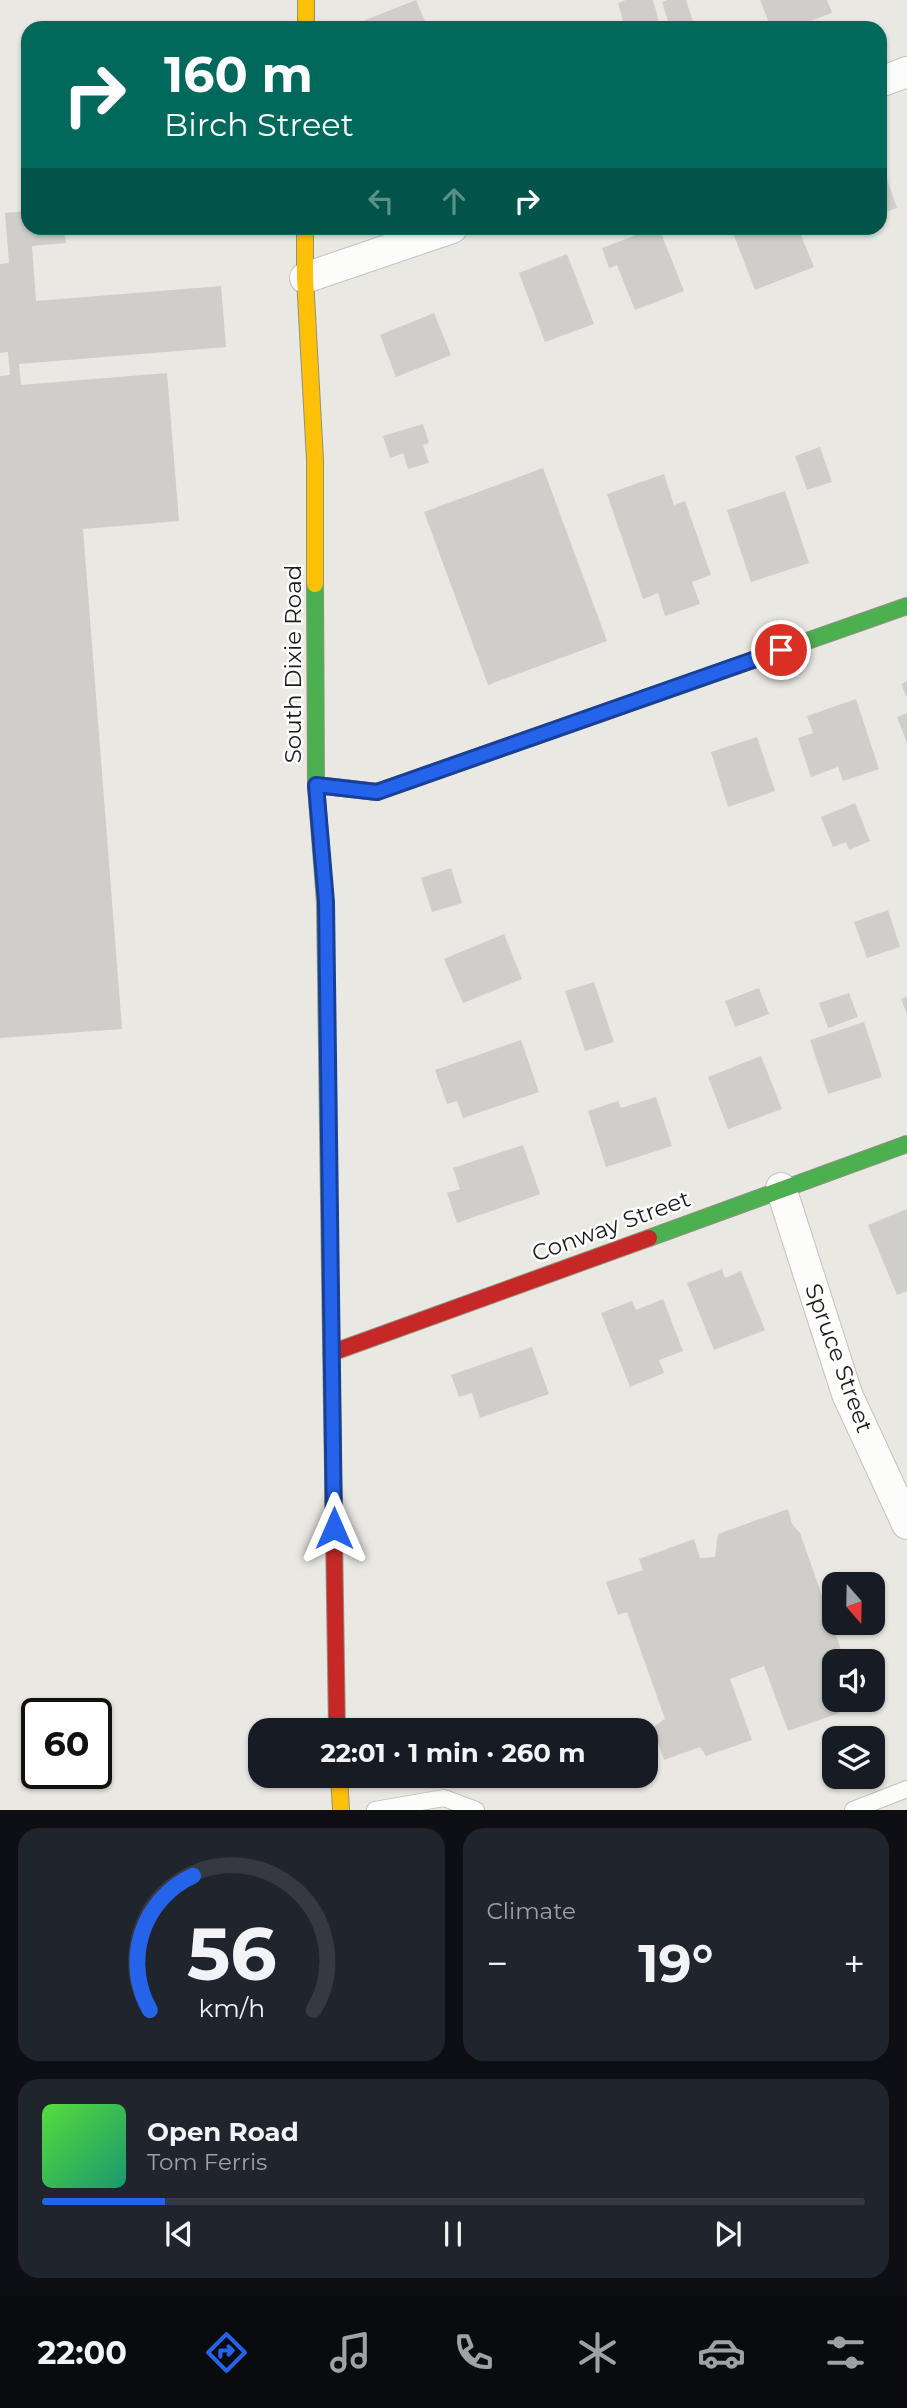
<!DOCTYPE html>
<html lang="en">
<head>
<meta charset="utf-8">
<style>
  body { margin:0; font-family:Montserrat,sans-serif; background:#20242c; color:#f1f3f6; height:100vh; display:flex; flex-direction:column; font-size:26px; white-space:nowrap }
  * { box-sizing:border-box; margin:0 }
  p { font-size:23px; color:#9ea1a6 }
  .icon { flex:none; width:38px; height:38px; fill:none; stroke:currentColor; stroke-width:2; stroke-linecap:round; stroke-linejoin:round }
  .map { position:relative; height:1810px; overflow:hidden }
  .drawer { display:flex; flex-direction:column; gap:18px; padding:18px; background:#0d0f14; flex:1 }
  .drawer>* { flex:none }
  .banner { position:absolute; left:21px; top:21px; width:866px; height:214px; border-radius:21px; box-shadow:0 2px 5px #0004; background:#00695c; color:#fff; overflow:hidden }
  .needle { width:46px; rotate:160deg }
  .controls { position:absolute; left:822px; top:1572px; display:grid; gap:14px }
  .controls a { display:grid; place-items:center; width:63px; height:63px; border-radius:14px; background:#171b24; box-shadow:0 2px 5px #0004; font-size:35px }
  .speed { position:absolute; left:21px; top:1698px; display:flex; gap:14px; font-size:35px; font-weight:700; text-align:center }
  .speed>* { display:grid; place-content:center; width:91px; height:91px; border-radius:50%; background:#171b24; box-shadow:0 2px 5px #0004; line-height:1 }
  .speed .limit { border:4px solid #111; border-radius:10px; background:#fff; color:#111 }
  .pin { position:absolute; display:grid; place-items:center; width:60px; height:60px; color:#fff; margin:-30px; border:4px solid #fff; border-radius:50%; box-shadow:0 2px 7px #0007 }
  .me { position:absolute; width:77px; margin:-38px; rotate:0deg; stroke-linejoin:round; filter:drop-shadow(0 0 5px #0008) }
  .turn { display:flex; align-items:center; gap:24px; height:147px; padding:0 28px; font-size:32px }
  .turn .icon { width:91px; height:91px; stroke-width:2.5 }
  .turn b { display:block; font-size:49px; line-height:60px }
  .lanes { display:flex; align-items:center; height:66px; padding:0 28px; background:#0003; justify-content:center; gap:35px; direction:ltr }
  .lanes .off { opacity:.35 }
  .big { font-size:52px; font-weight:700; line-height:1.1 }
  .drawer .widget { flex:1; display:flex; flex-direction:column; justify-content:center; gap:10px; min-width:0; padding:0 24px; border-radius:21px; background:#20242c }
  .drawer .dial { align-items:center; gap:0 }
  .dial svg { height:182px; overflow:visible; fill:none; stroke:#363941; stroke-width:7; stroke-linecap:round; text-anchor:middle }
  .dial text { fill:#f1f3f6; stroke:none }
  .song { display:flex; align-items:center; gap:21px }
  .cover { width:84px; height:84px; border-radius:10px; background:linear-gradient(135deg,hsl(110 70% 55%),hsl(160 70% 35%)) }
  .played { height:7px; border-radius:4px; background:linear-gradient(90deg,#2563eb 15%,#363941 15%) }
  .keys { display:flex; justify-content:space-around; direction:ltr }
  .heat { display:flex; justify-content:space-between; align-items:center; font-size:38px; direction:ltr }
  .drawer .tiles { flex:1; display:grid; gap:18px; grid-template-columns:1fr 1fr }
  .widget:last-child { grid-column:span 2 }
  .trip { position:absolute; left:248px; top:1718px; width:410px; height:70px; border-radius:21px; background:#171b24; box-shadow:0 2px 5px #0004; font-weight:700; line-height:70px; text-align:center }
  .tabs { display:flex; height:112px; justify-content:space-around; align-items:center; background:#090b0e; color:#9ea1a6 }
  .tabs .icon { width:49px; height:49px }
  .tabs .selected { color:#2563eb }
  .tabs b { font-size:32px; color:#f1f3f6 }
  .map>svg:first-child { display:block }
</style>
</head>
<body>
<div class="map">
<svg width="907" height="1810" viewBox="0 0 907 1810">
  <rect width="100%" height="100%" fill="#e9e8e3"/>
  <path fill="#d0ceca" d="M416,0L428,28H366L363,21Z
    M626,0H653L661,28H625L618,3Z
    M667,0H686L695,28H670L662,2Z
    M760,0H827L832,13L791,28H771Z
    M880,159L897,208L880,214Z
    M28,211V228H64L66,243L32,246L36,301L221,286L226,347L19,364L21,385L167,373L179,521L83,529L122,1029L0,1038V376L10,375L8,352L0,353V264L9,263L5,213Z
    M655,228H659L684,291L635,310L617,265L609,268L602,248Z
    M731,228H798L814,267L755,290Z
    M567,254L594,324L545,342L519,273Z
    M434,313L451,355L396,377L380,335Z
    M423,424L429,443L423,445L429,463L408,469L403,453L390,458L383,436Z
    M820,447L832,482L807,490L795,456Z
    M543,468L607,641L488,685L424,512Z
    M664,474L674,505L685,501L711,575L692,582L700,604L665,616L658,593L643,599L607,494Z
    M785,491L809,563L751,582L727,510Z
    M907,681V698L901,684Z
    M856,699L879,769L843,781L838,767L811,777L798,738L813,733L807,716Z
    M907,713V743L897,717Z
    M757,737L775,791L728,807L711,752Z
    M855,803L870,841L849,850L846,842L833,847L821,817Z
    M451,868L462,903L432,912L421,878Z
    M888,910L900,947L867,958L854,922Z
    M504,934L522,979L463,1003L444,959Z
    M594,982L614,1042L585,1051L565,991Z
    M759,988L769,1014L735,1027L725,1001Z
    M849,993L858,1017L828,1028L819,1003Z
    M907,996V1014L901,999Z
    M864,1022L882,1077L828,1094L810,1040Z
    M521,1040L539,1092L463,1118L457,1101L447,1104L435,1070Z
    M761,1056L782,1109L728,1129L708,1077Z
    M656,1097L672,1146L606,1167L588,1111L618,1101L621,1108Z
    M523,1145L540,1194L457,1223L447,1193L460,1189L453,1168Z
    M907,1209V1291L897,1295L868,1225Z
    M722,1269L725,1278L741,1271L765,1330L714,1350L687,1283Z
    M663,1299L683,1351L659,1360L664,1373L630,1387L601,1313L632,1301L636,1310Z
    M532,1347L549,1394L480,1418L472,1393L459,1397L451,1375Z
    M788,1509L792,1524L800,1533L845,1661H835V1699H853L856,1707L788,1731L764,1666L730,1679L752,1740L706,1756L700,1747L664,1760L653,1727L665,1719L627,1612L618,1615L606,1582L643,1570L639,1559L694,1539L700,1558L715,1557L718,1534Z"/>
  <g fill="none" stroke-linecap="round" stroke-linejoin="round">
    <defs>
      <path id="lane" d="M375,1810L444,1798L476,1810
        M853,1810L907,1789"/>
      <path id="street" d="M880,82L907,72
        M305,278L452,228
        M781,1188L847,1394L907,1524"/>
      <path id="fast" d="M315,584L316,785L325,902L330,1274
        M316,785L377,792L907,606
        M649,1238L907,1144"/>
      <path id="slow" d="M306,0V28
        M305,228V278L315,460V584
        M339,1776L341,1810"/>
      <path id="jam" d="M330,1274L337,1731
        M331,1353L649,1238"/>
    </defs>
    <use href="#lane" stroke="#c2c2bf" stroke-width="18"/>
    <use href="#street" stroke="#c2c2bf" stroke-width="32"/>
    <use href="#fast" stroke="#90927c" stroke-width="18"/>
    <use href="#slow" stroke="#90927c" stroke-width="18"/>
    <use href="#jam" stroke="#90927c" stroke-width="18"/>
    <use href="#lane" stroke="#fcfcfb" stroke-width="16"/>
    <use href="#street" stroke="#fcfcfb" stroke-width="30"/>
    <use href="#fast" stroke="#4caf50" stroke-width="16"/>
    <use href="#slow" stroke="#ffc107" stroke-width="16"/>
    <use href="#jam" stroke="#c62828" stroke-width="16"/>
  </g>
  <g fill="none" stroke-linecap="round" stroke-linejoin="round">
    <defs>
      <path id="route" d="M334,1528L326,902L316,785L377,792L781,650"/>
    </defs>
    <use href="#route" stroke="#184099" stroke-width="18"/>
    <use href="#route" stroke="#2563eb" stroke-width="12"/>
  </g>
  <g text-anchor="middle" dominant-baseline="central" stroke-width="5" stroke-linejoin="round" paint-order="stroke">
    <g font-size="23" fill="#1b1b1b" stroke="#fff">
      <text transform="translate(293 664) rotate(-90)">South Dixie Road</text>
      <text transform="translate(611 1226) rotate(-20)">Conway Street</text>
      <text transform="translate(839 1358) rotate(70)">Spruce Street</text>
    </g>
  </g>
</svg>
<div class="controls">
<a><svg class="needle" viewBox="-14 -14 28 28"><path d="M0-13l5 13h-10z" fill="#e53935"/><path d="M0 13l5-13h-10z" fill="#9ea1a6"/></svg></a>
<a><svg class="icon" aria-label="sound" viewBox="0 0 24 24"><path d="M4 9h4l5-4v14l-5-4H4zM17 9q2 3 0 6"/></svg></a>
<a><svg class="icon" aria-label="layers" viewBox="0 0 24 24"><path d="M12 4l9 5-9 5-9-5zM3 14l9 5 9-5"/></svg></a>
</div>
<div class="speed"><div class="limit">60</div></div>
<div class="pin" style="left:781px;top:650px;background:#d93025"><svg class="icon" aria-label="arrive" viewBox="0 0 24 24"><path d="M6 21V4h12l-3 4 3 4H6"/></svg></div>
<svg class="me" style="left:334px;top:1528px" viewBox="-20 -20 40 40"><path d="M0-17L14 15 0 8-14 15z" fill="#2563eb" stroke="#fff" stroke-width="4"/></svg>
<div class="trip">22:01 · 1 min · 260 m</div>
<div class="banner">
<div class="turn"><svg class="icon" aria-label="right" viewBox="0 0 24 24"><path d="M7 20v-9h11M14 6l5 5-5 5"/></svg><div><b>160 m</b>Birch Street</div></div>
<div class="lanes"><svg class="icon off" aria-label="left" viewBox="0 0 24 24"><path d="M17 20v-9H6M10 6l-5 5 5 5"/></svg><svg class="icon off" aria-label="ahead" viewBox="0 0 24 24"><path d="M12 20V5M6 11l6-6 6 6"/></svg><svg class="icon" aria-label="right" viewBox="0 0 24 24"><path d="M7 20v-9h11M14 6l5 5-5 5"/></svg></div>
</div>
</div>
<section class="drawer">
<div class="tiles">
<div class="widget dial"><svg viewBox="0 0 100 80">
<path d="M14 69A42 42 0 1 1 86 69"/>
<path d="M14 69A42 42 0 0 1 33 10" stroke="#2563eb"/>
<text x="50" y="56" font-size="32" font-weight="700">56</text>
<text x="50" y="72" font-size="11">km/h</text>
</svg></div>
<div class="widget"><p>Climate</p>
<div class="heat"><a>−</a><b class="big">19°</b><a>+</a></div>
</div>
<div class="widget">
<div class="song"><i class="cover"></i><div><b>Open Road</b><p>Tom Ferris</p></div></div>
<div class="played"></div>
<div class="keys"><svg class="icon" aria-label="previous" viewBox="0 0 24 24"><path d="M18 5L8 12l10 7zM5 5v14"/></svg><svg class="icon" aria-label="pause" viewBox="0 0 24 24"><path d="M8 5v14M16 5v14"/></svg><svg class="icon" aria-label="next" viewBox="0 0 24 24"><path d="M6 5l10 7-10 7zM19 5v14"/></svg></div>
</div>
</div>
</section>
<nav class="tabs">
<b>22:00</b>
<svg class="icon selected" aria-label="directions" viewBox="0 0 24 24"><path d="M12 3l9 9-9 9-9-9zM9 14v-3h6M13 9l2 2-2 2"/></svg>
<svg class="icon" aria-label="music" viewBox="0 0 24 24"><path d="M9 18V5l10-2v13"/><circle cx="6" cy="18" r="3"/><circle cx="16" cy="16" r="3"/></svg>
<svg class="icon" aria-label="phone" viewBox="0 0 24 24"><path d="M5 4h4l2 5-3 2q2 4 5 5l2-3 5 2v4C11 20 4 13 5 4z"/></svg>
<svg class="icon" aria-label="climate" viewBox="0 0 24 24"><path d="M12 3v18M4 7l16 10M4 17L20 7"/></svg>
<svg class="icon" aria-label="car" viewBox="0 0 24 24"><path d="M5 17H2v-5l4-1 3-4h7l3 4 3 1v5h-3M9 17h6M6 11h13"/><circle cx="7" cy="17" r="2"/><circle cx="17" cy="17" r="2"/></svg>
<svg class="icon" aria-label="filters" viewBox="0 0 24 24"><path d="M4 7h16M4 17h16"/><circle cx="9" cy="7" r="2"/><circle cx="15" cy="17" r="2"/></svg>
</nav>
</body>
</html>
